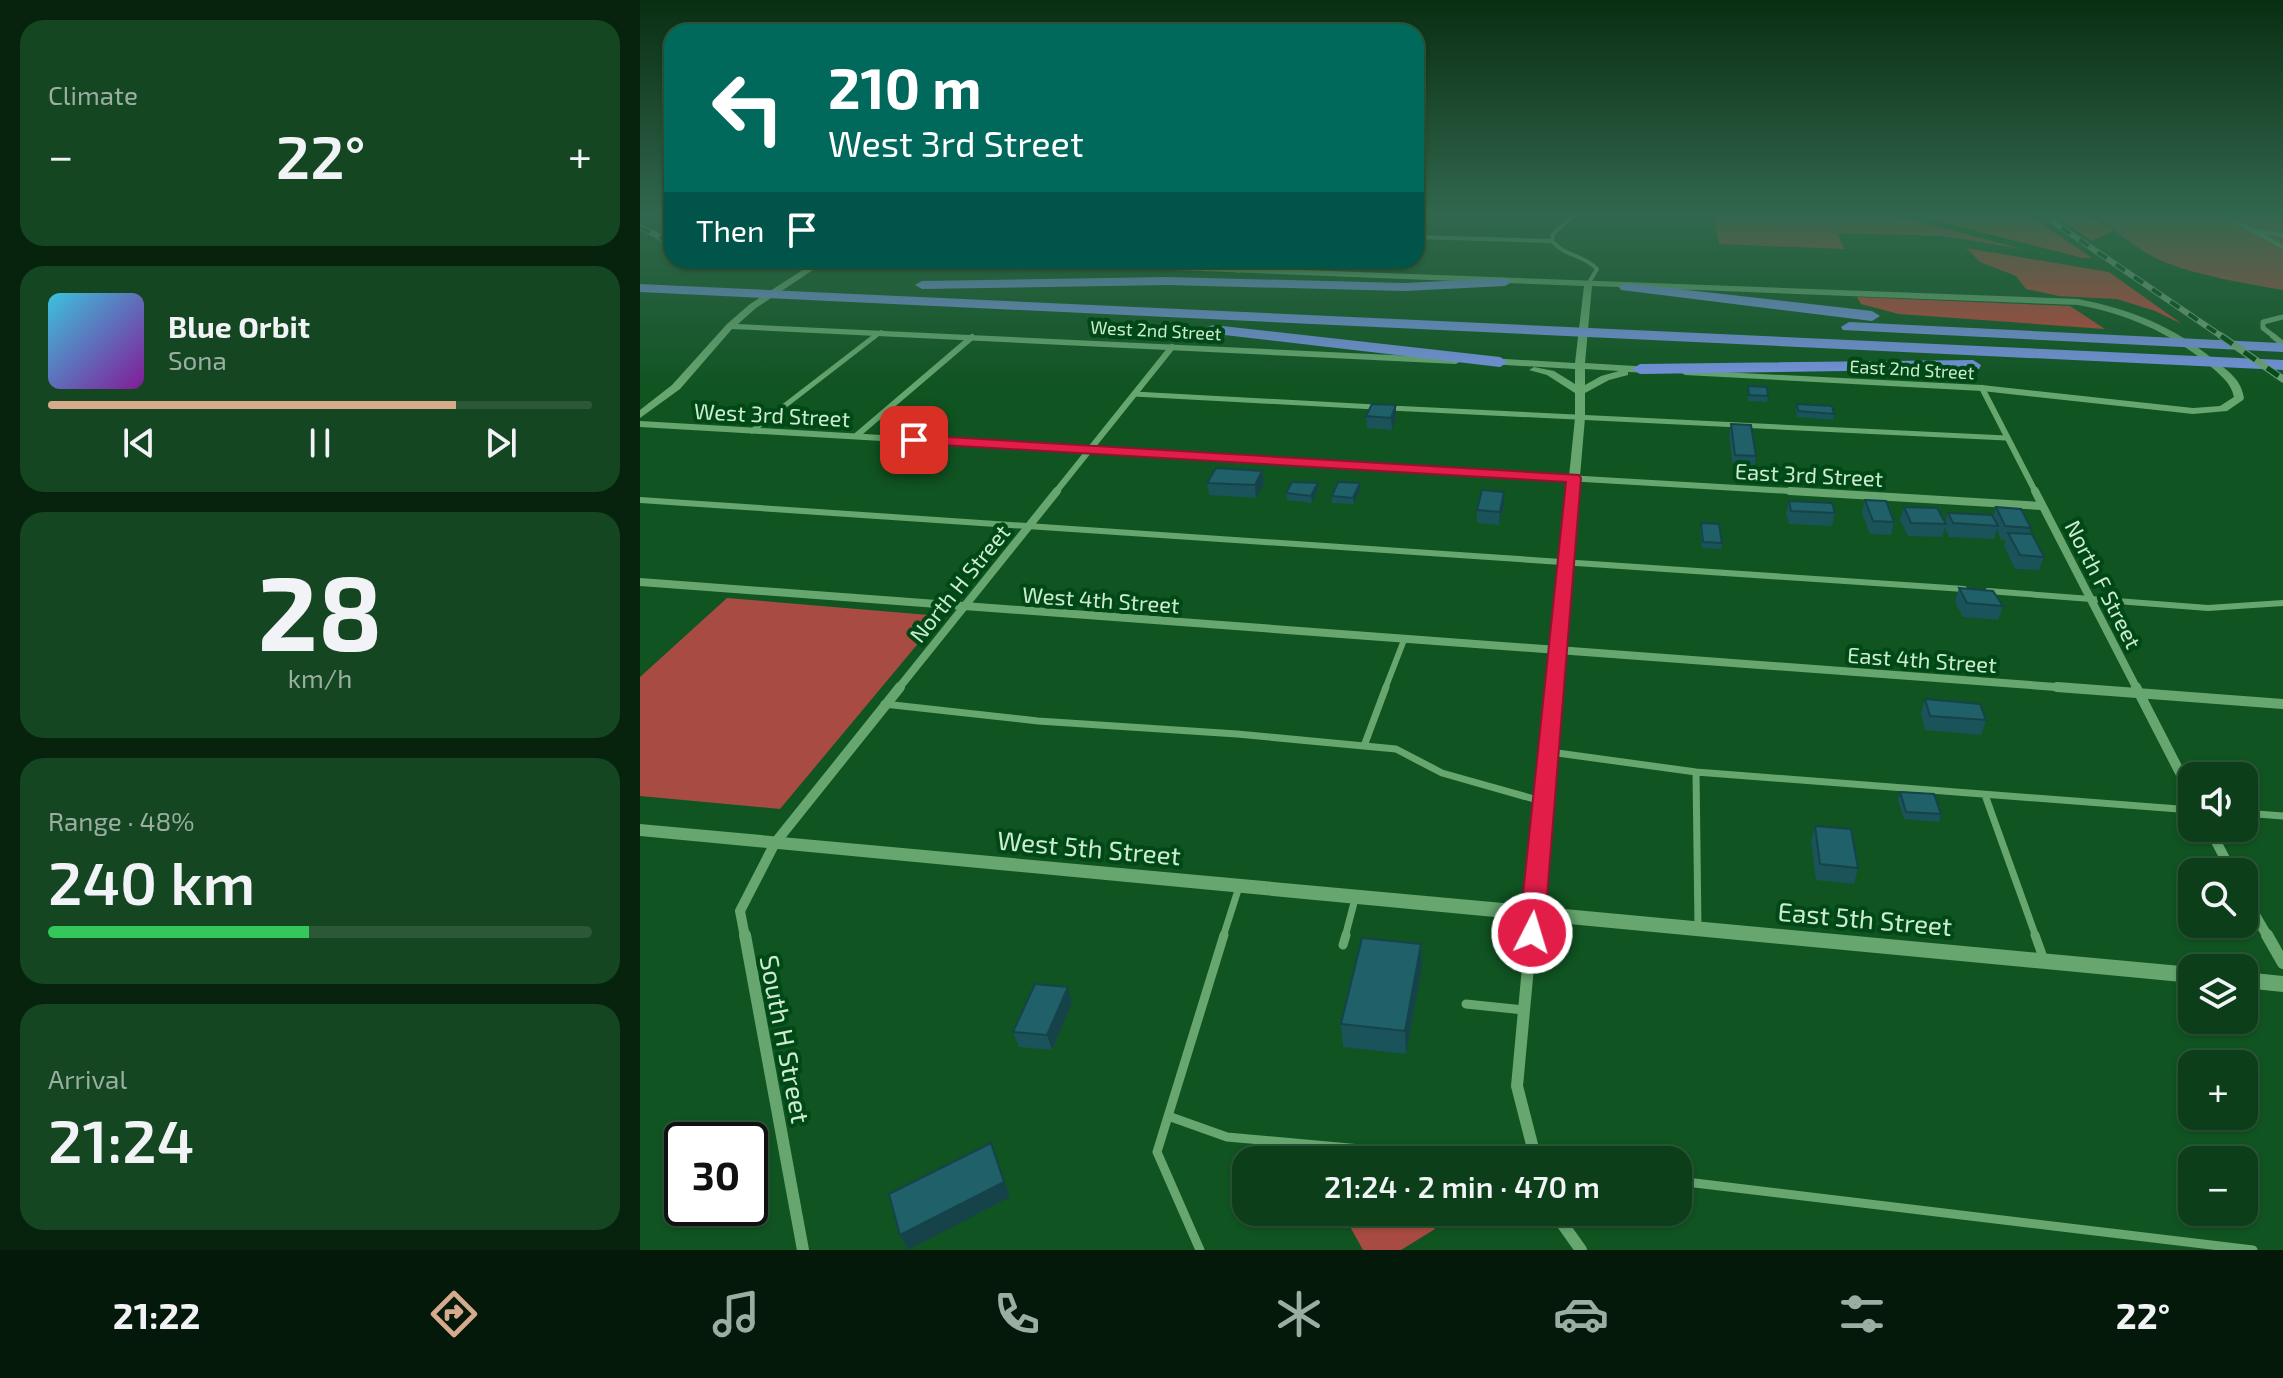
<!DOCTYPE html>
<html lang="en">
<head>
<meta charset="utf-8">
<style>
  body { margin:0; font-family:"Exo 2",sans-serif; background:#154622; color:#f1f3f6; height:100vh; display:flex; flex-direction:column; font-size:30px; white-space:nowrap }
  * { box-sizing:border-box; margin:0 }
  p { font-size:26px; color:#9aafa2 }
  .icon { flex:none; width:44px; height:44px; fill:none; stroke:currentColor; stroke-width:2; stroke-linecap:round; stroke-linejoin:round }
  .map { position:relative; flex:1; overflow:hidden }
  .sheet { display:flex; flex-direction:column; gap:20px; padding:20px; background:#07230e; width:640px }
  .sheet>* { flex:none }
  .hud { position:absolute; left:24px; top:24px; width:760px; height:244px; border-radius:24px; box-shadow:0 2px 6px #0004,0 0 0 2px #2c5838; background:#00695c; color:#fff; overflow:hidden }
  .controls { position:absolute; left:1538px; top:762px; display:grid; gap:16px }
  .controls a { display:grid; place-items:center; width:80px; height:80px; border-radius:16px; background:#0c3f19; box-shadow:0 2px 6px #0004,0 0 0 2px #2c5838; font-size:40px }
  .speed { position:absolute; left:24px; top:1122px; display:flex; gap:16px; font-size:40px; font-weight:700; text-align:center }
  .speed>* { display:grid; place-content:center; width:104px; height:104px; border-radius:50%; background:#0c3f19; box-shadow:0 2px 6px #0004,0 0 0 2px #2c5838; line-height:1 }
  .speed .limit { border:4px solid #111; border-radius:12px; background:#fff; color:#111 }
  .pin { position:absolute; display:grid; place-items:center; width:68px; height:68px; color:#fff; margin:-34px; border-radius:16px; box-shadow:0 4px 12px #0006 }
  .me { position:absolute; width:88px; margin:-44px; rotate:5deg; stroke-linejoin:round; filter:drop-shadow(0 0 6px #0008) }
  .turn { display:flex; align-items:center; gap:28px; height:168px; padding:0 32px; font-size:36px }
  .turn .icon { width:104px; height:104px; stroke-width:2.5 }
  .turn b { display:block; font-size:56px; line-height:68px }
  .then { display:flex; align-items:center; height:76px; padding:0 32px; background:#0003; gap:16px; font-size:30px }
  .big { font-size:60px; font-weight:600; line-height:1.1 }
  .sheet .widget { flex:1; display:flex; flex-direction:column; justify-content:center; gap:12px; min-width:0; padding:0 28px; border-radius:24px; background:#154622 }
  .sheet .dial { align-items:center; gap:0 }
  .dial b { font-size:104px; line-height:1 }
  .song { display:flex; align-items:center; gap:24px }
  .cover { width:96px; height:96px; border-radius:12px; background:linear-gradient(135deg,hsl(190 70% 55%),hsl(290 70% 35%)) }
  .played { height:8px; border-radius:4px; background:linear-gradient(90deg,#d6ab8b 75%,#2c5838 75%) }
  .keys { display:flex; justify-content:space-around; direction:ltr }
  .heat { display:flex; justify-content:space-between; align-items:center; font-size:44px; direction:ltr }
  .charge { height:12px; border-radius:6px; background:linear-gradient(90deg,#34c759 48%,#2c5838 0) }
  .trip { position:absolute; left:592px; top:1146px; width:460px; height:80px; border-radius:24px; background:#0c3f19; box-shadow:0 2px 6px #0004,0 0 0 2px #2c5838; font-weight:600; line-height:80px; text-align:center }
  .dock { display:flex; height:128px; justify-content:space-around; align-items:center; background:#05190a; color:#9aafa2 }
  .dock .icon { width:56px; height:56px }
  .dock .active { color:#d6ab8b }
  .dock b { font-size:36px; color:#f1f3f6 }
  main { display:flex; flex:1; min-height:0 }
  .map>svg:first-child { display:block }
</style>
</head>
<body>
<main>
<section class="sheet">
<div class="widget"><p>Climate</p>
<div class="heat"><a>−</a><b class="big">22°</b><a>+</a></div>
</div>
<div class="widget">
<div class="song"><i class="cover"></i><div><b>Blue Orbit</b><p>Sona</p></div></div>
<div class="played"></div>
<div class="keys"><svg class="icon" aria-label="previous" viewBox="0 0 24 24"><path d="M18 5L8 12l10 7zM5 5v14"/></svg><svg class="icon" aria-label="pause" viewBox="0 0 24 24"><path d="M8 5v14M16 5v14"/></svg><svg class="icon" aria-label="next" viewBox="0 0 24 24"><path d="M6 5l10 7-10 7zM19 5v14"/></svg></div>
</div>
<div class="widget dial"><b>28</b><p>km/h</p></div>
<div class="widget"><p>Range · 48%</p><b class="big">240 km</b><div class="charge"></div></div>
<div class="widget"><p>Arrival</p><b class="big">21:24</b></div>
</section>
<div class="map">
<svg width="1643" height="1250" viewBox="0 0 1643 1250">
  <rect width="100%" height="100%" fill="#105421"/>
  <path fill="#a84b42" d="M1455,215H1643V290C1604,283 1564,277 1527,263C1501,253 1477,232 1455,215Z
    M87,598L301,616L140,809L0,796V677Z
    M707,1212H785L795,1229L761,1250H723L703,1214Z"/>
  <path fill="#c4443c" d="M1073,215H1255L1382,249L1303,236L1197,233L1204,249L1079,244Z
    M1273,215H1390L1452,258H1443Z
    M1415,215H1448L1474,230L1452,241Z
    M1326,248L1469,272L1542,324L1515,311L1477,299L1419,296L1386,289L1376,276L1340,262Z
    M1217,297L1430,306L1465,329L1259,314L1221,304Z"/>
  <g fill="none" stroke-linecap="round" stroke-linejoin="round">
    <path stroke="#67a76f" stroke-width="4" d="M934,215L913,234L912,241C924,256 944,255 957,269L948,284
      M1584,215L1643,247
      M1619,231L1643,235
      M776,237L912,241
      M598,271L606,260
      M233,338L241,332"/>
    <path stroke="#67a76f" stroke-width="5" d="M494,394L735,407
      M750,408L1366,438
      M112,431L235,336"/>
    <path stroke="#67a76f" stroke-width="6" d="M0,500L1324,589
      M1348,591L1568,608L1643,603
      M745,689L764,640"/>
    <path stroke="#67a76f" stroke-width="7" d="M244,704L398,721L597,734L756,749L802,773L901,801
      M724,746L746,687
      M910,752L1056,772L1552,810
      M1056,772L1058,928
      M1345,795L1396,937
      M1604,813L1643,816
      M583,937L599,887
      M705,937L715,899"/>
    <path stroke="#67a76f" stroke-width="9" d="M1395,935L1404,960
      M703,945L706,935
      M826,1004L884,1010
      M528,1116L587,1137L842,1160
      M1038,1181L1613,1250
      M560,1250L517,1152L584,935"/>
    <path stroke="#67a76f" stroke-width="5" d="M1636,338L1623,328V322L1643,317"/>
    <path stroke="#67a76f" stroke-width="6" d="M1633,336L1643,344
      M1342,388L1396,493
      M0,424L1184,493
      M216,436L332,337
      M415,493L532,347"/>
    <path stroke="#67a76f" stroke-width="8" d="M1150,491L1402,506
      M1395,491L1497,689
      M0,582L1444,689
      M258,689L417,491"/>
    <path stroke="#67a76f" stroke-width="10" d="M1417,687L1643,704
      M1496,687L1552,796
      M1569,828L1592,872
      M1604,896L1628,937
      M105,937L100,911L135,843L260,687
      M891,937L893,915"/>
    <path stroke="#67a76f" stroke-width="12" d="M105,935L163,1250
      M891,935L877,1086L896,1160
      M1627,935L1643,963
      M914,1212L941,1250"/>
    <path fill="#67a76f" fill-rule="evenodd" d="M178,260H188L116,308L98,324L816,358L821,361L816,364L92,329L40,389L0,418V410L32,385L87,324L110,304Z
      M330,260H398L1438,299C1490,309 1533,326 1574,360C1589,372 1601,379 1604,398L1603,400L1587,411L1553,414L1342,391L1045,375L1040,372L1041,370L1342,385L1553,408L1580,406L1594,397C1591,382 1579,374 1568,364C1529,332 1487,314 1438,305L952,286L945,363L1012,367L1017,370L1012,373L988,372V375L969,380L945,393V418L903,907L1552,967L1555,968H1552V983L0,836V824L885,905L935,418V393L907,375L889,370L894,367L914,371L935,384V369L849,364L844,361L849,358L935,363L944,286L334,262ZM945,369L979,371L961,376L945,385Z
      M1604,972L1643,976V992L1604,988Z"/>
    <path fill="#7694e1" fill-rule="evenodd" d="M527,277L764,283L865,278L872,282L865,286L764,291L527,285L282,289L275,285L282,281Z
      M986,283L1232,311L1240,316L1232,321L981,290L979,287Z
      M0,284L1643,360V370L0,292Z
      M1209,322L1640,343L1643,344V352L1203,330L1201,327Z
      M573,325L860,357L868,362L860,367L567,333V327Z
      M1333,360L1341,365L1339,369L1000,374L992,369L1000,364Z"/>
    <defs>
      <path id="rail-far1" d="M1403,215L1584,338
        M0,227L32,243"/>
      <path id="rail" d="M1581,336L1643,379"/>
    </defs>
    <use href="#rail-far1" stroke="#70a179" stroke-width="6"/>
    <use href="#rail" stroke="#70a179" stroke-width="7"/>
    <use href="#rail-far1" stroke="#004916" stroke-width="4" stroke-dasharray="11" stroke-linecap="butt"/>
    <use href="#rail" stroke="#004916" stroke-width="5" stroke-dasharray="14" stroke-linecap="butt"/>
  </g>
  <path fill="#1b535a" d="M1108,386L1128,396L1127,402L1108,401Z
    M1157,404L1194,414L1193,420L1157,417L1156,410Z
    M726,416L756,417L752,430L727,428Z
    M1091,424L1116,456L1114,469L1093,467L1089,436Z
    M622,471L624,484L616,498L569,495L567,483Z
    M678,483V489L672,503L647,500L646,493Z
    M720,489L714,504L692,503V496Z
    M1225,500L1254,522L1251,535L1230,534L1222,513Z
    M1149,501L1195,513L1192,526L1149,524L1146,514Z
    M864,505L859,525L837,523V510Z
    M1264,507L1305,522L1308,513L1353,517L1356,507L1391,528L1389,534L1404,557L1399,570L1375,569L1364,546L1366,540H1361L1357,529L1354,539L1309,537L1305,527L1302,537L1268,536L1260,520Z
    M1061,523L1082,543L1081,549L1062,548L1060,529Z
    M1319,588L1363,606L1358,620L1323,617L1315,602Z
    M1285,699L1346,720L1341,735L1285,730L1281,713Z
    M1260,792L1301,814L1299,822L1264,819L1258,800Z
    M1175,826L1218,868L1214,884L1176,880L1171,841Z
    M781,944L782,967L766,1054L703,1047L701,1024Z
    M432,1003L412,1050L379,1047L373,1032Z"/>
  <path fill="#16434a" d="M756,405V417L752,430L751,418Z
    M622,471L624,484L616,498L615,485Z
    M678,483V489L672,503L671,496Z
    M720,483V489L714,504L713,498Z
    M864,492V505L859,525L860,512Z
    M781,944L782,967L766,1054L765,1031Z
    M428,987L432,1003L412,1050L407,1035Z
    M351,1143L370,1197L268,1250L260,1235Z"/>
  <path fill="#1f6069" stroke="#16434a" stroke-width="2" d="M1108,386L1127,387L1128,396L1109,395Z
    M732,404L756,405L751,418L726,416Z
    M1157,404L1192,406L1194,414L1158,411Z
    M1091,424L1111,425L1116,456L1095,455Z
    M576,468L622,471L615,485L567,483Z
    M652,482L678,483L671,496L646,493Z
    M698,482L720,483L713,498L692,496Z
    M842,490L864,492L860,512L837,510Z
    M1225,500L1246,501L1254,522L1233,521Z
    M1149,501L1192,503L1195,513L1151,511Z
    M1264,507L1297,508L1306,524L1271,523Z
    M1356,507L1381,509L1391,528L1365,526Z
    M1308,513L1352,515L1358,526L1313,523Z
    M1061,523L1079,524L1082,543L1063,542Z
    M1368,533L1392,534L1404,557L1380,555Z
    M1319,588L1353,591L1363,606L1327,603Z
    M1285,699L1340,704L1346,720L1290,716Z
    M1260,792L1294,794L1301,814L1266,812Z
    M1175,826L1211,829L1218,868L1180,864Z
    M722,938L781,944L765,1031L701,1024Z
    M395,984L428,987L407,1035L373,1032Z
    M351,1143L364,1182L260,1235L249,1194Z"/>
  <linearGradient id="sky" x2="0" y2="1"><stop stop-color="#092e12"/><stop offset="0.55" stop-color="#31674e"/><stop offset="1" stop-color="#31674e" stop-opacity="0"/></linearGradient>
  <rect width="1643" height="390" fill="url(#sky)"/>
  <path fill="#e11d48" stroke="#92132f" stroke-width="2" d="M274,435L939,475L941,478L904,933L900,940L892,943L883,940L879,933L926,482L269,443V437Z"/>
  <g text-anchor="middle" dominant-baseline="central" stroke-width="8" stroke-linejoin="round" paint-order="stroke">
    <g font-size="18" fill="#cceccf" stroke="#004916">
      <text transform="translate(516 330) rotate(3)">West 2nd Street</text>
      <text transform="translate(1272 369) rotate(3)">East 2nd Street</text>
    </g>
    <g font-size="22" fill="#cceccf" stroke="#004916">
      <text transform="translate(132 414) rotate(3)">West 3rd Street</text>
      <text transform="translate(1169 474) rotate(3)">East 3rd Street</text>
      <text transform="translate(319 583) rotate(-51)">North H Street</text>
      <text transform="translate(1464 584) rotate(63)">North F Street</text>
      <text transform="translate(461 599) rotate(4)">West 4th Street</text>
      <text transform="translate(1282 659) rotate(4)">East 4th Street</text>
    </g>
    <g font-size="26" fill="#cceccf" stroke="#004916">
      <text transform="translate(449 847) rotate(5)">West 5th Street</text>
      <text transform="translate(1225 918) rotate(5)">East 5th Street</text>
      <text transform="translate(146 1039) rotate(79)">South H Street</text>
    </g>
  </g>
</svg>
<div class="controls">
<a><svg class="icon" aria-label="sound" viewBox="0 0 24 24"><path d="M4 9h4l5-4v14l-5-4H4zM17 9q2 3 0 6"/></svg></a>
<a><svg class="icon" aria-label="search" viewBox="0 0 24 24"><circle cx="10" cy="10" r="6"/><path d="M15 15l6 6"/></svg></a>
<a><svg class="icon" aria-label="layers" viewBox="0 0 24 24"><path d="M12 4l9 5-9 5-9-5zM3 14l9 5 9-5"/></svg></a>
<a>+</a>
<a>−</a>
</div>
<div class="speed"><div class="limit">30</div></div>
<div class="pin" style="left:274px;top:440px;background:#d93025"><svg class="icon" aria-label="arrive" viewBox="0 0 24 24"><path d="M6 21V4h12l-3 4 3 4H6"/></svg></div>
<svg class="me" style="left:892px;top:933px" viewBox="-20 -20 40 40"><circle r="17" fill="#e11d48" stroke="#fff" stroke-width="3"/><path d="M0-11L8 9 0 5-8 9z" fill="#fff"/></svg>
<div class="trip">21:24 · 2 min · 470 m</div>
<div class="hud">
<div class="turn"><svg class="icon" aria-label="left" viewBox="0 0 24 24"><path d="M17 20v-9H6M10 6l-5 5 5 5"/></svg><div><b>210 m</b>West 3rd Street</div></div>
<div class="then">Then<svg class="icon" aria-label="arrive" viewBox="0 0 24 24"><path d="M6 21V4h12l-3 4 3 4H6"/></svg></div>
</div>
</div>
</main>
<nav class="dock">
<b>21:22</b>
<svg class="icon active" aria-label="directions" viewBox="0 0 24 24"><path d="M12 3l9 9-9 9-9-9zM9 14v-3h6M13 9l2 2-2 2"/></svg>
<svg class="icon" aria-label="music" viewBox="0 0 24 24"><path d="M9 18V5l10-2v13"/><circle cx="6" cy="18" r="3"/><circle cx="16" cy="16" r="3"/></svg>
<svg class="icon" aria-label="phone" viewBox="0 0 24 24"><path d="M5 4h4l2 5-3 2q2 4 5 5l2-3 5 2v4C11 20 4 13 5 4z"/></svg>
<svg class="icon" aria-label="climate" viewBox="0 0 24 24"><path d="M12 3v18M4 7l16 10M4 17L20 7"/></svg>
<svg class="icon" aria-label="car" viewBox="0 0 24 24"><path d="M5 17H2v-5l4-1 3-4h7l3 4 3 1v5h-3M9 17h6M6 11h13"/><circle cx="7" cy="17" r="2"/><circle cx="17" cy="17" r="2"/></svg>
<svg class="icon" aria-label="filters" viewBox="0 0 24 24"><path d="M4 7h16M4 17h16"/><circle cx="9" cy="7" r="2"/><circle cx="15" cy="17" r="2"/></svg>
<b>22°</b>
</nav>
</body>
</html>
